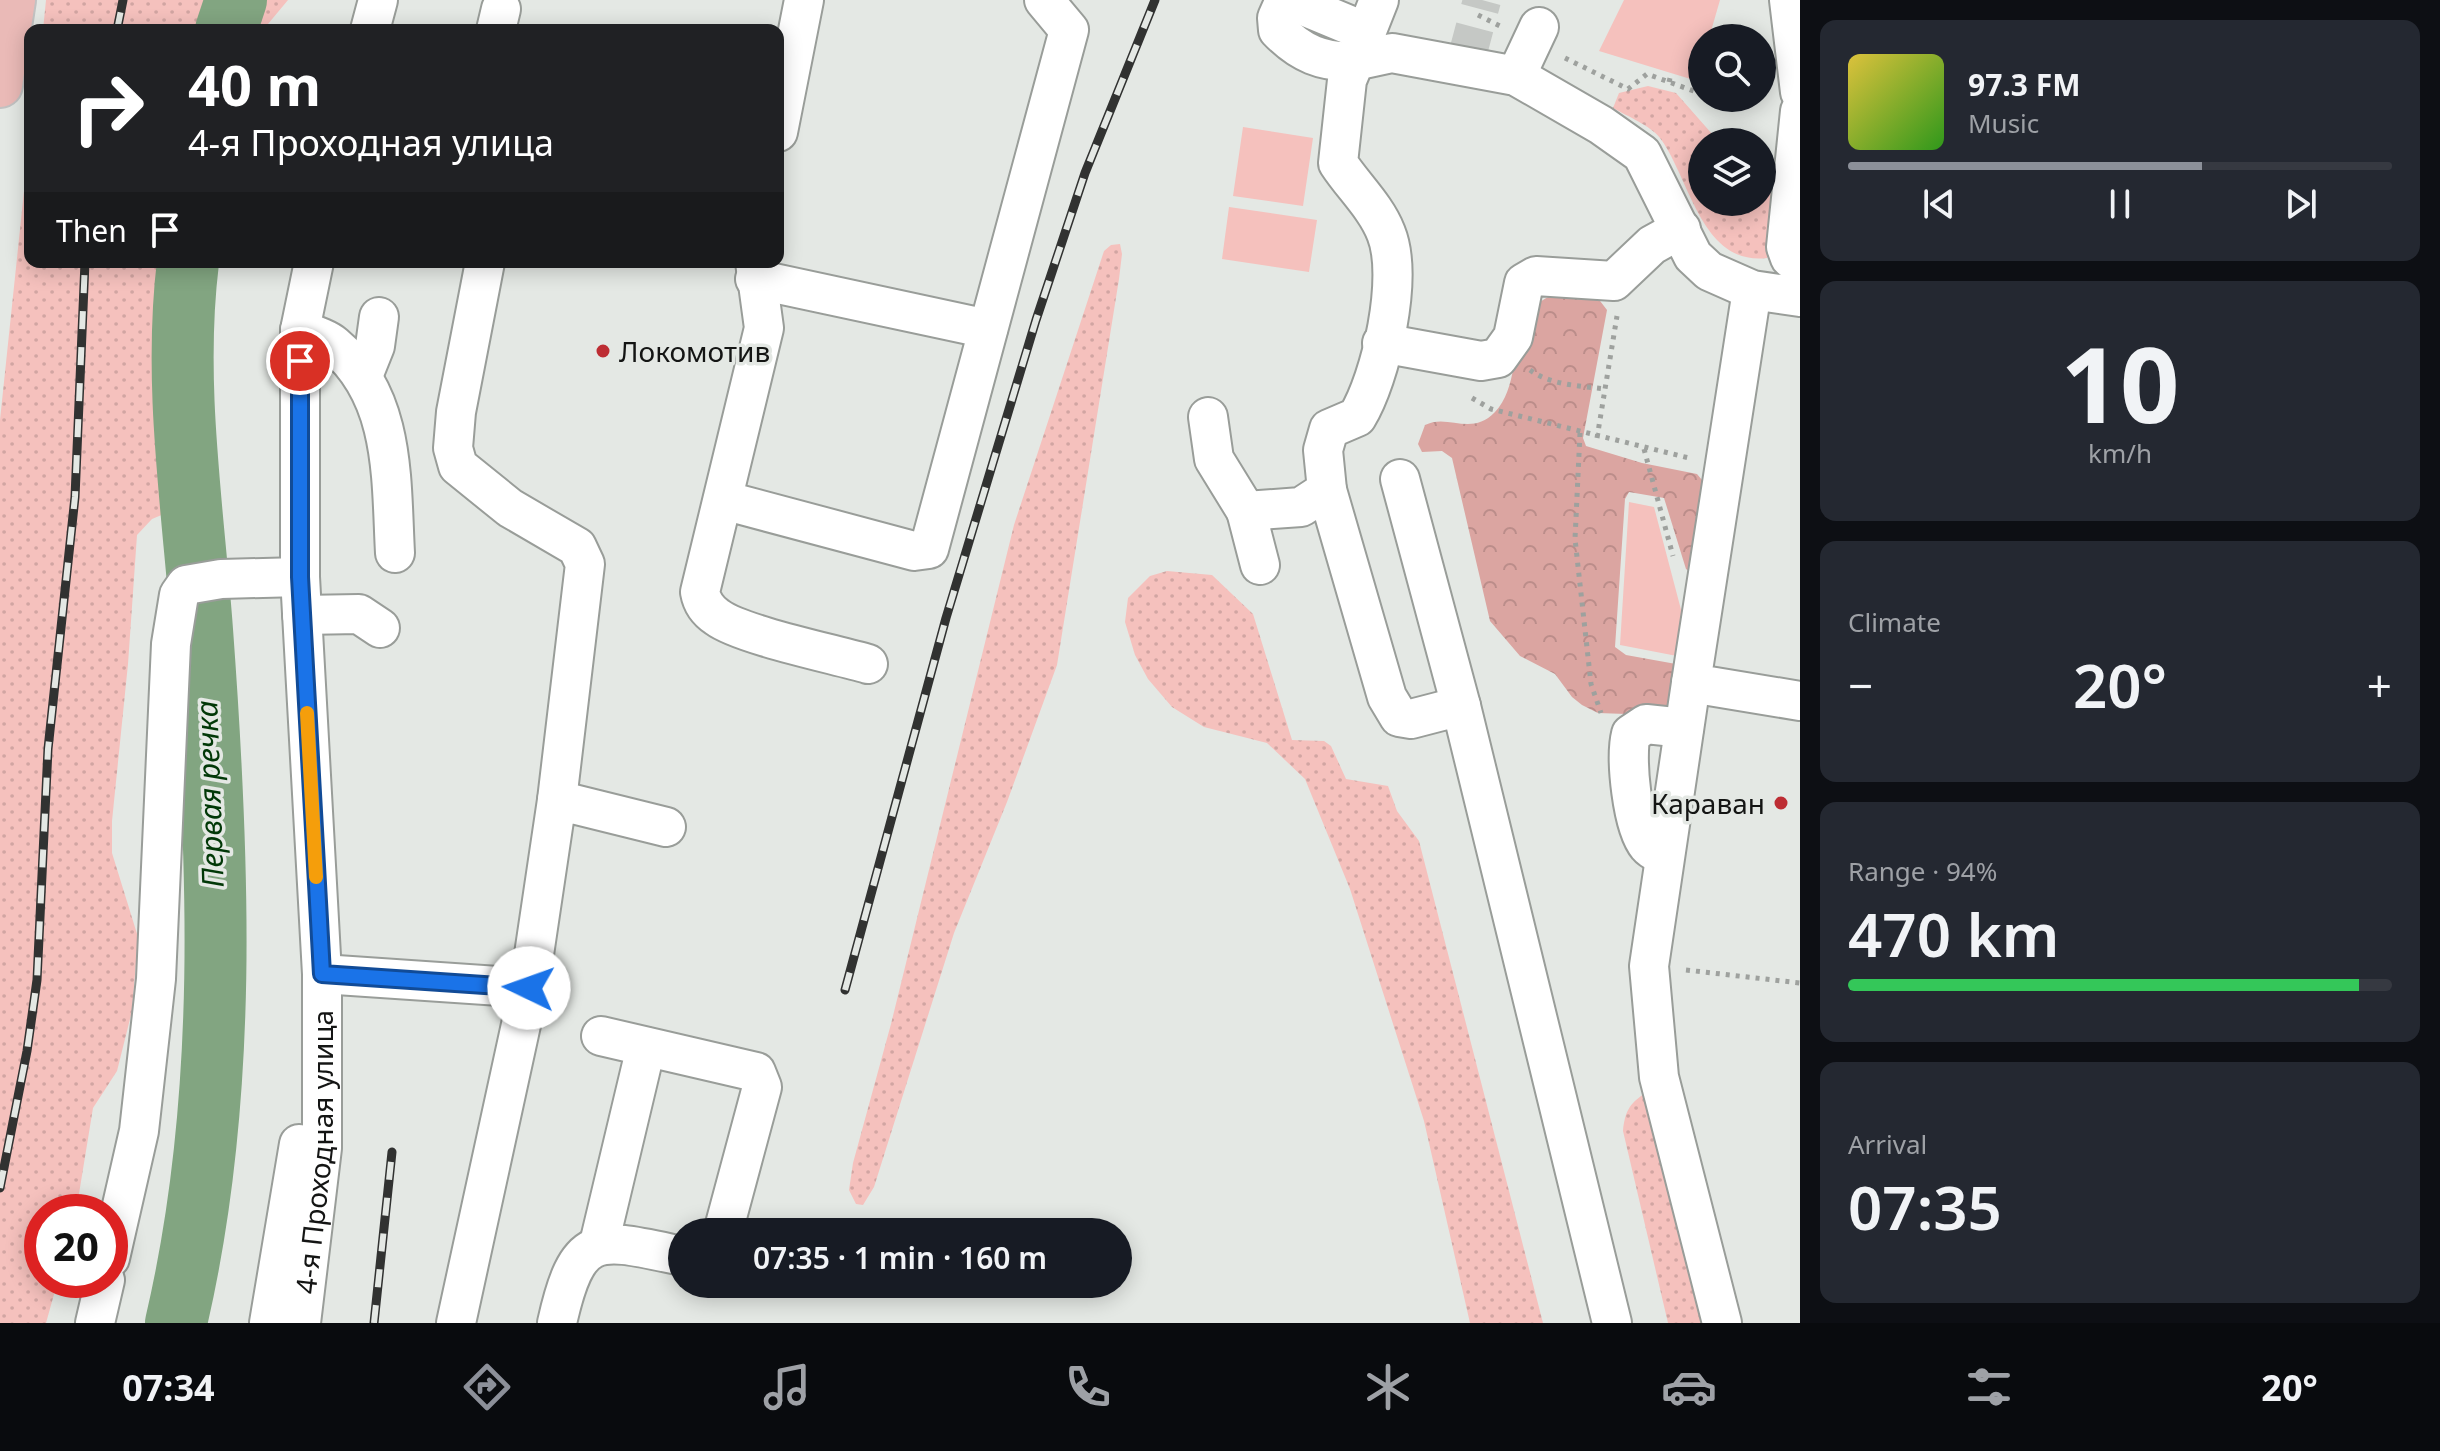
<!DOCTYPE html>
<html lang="en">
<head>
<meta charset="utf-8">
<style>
  body { margin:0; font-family:"Noto Sans",sans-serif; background:#242831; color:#f1f3f6; height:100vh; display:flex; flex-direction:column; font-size:30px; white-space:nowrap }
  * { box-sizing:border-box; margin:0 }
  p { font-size:26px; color:#9ea1a6 }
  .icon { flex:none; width:44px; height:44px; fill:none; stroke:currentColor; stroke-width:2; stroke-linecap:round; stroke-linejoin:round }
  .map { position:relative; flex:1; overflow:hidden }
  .sheet { display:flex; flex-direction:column; gap:20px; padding:20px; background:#0d0f14; width:640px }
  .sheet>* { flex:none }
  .guide { position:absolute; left:24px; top:24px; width:760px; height:244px; border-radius:16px; box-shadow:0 4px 20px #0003; background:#202124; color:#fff; overflow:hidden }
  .tools { position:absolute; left:1688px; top:24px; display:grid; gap:16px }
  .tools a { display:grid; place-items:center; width:88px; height:88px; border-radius:50%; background:#171b24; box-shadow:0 4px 20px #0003; font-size:40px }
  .speed { position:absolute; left:24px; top:1194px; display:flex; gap:16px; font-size:40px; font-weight:700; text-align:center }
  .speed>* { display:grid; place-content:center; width:104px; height:104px; border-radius:50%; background:#171b24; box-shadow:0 4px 20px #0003; line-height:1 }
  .speed .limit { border:12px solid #d22; background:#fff; color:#111 }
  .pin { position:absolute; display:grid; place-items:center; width:68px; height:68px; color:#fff; margin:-34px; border:4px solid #fff; border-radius:50%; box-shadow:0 2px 8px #0007 }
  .me { position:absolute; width:88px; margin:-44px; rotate:273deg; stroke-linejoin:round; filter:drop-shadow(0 0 6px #0008) }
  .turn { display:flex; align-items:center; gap:28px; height:168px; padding:0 32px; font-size:36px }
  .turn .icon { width:104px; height:104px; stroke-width:2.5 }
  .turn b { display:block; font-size:56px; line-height:68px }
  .then { display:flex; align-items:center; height:76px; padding:0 32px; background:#0003; gap:16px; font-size:30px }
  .big { font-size:60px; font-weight:600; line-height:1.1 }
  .sheet .tile { flex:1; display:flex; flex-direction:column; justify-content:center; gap:12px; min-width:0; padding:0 28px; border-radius:16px; background:#242831 }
  .sheet .dial { align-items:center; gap:0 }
  .dial b { font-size:104px; line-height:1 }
  .song { display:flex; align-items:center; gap:24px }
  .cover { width:96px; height:96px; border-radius:12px; background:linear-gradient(135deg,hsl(50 70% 55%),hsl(110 70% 35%)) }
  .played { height:8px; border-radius:4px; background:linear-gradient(90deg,#8c9099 65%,#363941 65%) }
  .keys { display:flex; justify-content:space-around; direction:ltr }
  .heat { display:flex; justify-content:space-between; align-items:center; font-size:44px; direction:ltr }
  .charge { height:12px; border-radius:6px; background:linear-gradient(90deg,#34c759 94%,#363941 0) }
  .trip { position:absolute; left:668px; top:1218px; width:464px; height:80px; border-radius:40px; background:#171b24; box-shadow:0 4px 20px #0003; font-weight:600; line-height:80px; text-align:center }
  .tabs { display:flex; height:128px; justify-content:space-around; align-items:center; background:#090b0e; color:#9ea1a6 }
  .tabs .icon { width:56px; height:56px }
  .tabs .selected { color:#8c9099 }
  .tabs b { font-size:36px; color:#f1f3f6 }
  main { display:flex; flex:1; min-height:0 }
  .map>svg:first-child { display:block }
</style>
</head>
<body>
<main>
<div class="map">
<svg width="1800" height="1323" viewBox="0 0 1800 1323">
  <defs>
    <pattern id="grass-dots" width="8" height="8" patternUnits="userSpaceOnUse" patternTransform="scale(2)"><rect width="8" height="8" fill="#f5c1bd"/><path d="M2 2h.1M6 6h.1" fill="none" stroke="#d1a5a2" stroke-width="1.8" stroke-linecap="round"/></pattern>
    <pattern id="forest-crowns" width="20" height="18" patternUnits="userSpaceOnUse" patternTransform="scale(2)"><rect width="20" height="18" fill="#dba5a1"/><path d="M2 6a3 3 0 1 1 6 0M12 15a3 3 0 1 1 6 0" fill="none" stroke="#bb8d8a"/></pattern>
  </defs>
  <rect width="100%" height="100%" fill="#e4e8e4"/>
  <path fill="url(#grass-dots)" d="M46,0H288L263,30H43Z
    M1648,86L1676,93L1713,135L1716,142H1702V202H1762V175L1779,177L1775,247L1767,258C1701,266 1690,178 1660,138C1651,126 1627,116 1613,108L1619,93Z
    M30,134V262H204L196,303L201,483L195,501L152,519L137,535L128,664L112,821V853L138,937L132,1011L117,1071L93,1108L76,1212H42V1280H58L46,1323H0V420Z
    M1120,244L1122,254L1119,279L1057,665L1007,802L954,933L874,1187L863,1205L856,1204L849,1190L853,1163L891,1024L1014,525L1104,251L1111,245Z
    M1167,571L1212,575L1253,614L1292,740L1324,741L1331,746L1346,779L1388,786L1397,811L1419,841L1543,1323H1470L1424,1121L1350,889L1305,779L1267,743L1204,727L1172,707L1148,679L1135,655L1125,622L1128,598L1150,576Z
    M1644,1094L1707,1323H1668L1623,1131C1625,1112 1629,1104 1644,1094Z"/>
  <path fill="url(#forest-crowns)" d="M1559,293L1597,297L1607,310L1583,438L1586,446L1642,463L1697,474L1707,486L1690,572L1686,569L1664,498L1629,492L1625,499L1615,647L1626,655L1676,664L1679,708L1626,714L1598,713L1582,705L1572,697L1555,674L1520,656L1490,621L1452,458L1442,451L1422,452L1418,444L1425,425C1448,413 1471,437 1495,412C1527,379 1502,308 1559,293Z"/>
  <path fill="#f5c1bd" d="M1624,0H1720L1709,38H1702V63L1697,81L1599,51Z
    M1243,127L1313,138L1303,206L1233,196Z
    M1229,207L1317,220L1309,272L1222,259Z
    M1629,502L1654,507L1684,621L1677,656L1620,645Z"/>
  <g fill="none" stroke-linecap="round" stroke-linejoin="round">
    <path stroke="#82a581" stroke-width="62" d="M226,30L236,0
      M176,1323C229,1097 219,860 202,630C193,508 173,384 188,262"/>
    <path stroke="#c5c8c5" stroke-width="38" stroke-dasharray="38 19" stroke-linecap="butt" d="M1465,64L1482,0"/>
    <defs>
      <g id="minor">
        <path d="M1285,0L1277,18L1278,30C1300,53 1323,63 1355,61L1379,0"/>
        <path d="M1289,0L1366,32"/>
        <path d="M1789,0L1800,92"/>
        <path d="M370,30L378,0"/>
        <path d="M496,30L501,9"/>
        <path d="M1516,76L1539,27"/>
        <path d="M1800,111L1786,247L1790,258L1800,266"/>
        <path d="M778,132L804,0"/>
        <path d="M485,262L456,412L453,448L458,466L510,508L577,547L585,564L557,800"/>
        <path d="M755,262L764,328L700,592C702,603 708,611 717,617C741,635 834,654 868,664"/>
        <path d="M755,279L988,329"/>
        <path d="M1752,290L1691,683L1800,701"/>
        <path d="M300,330C311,334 326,338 334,345C396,397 391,479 395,553"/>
        <path d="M1382,343L1481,361L1498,358L1513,337L1524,283L1536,276L1614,281L1652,245L1681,229"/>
        <path d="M363,376L375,346L379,317"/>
        <path d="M1208,417L1214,459L1246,511L1301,507L1327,490L1387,697L1399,717L1411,719L1461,706L1612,1323"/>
        <path d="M1400,479L1461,706"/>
        <path d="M1327,490L1323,450L1329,429L1357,417C1381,378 1404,277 1386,233C1376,207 1353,186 1338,163L1347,80L1355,61L1392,53L1516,76L1601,125L1642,154L1693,256L1709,271L1752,290L1800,297"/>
        <path d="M723,500L914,551L929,549L1069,30L1044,0"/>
        <path d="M1246,511L1260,565"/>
        <path d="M302,615L359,614L380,628"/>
        <path d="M1691,683L1649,966L1659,1077L1722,1323"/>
        <path d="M1664,856C1658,853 1652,851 1648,846C1632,827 1625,758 1631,734L1646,724L1684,728"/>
        <path d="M322,974L529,988L557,800L666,827"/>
        <path d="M601,1036L756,1072L762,1087L723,1232"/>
        <path d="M599,1244L646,1047"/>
        <path d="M110,1258L139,1131L156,979L171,644L179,595L186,585L221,579L300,577"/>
        <path d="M95,1323L105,1280"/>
        <path d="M269,1323L299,1144"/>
        <path id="s1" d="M301,1323L322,1148V974L300,577V330L314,262"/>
        <path d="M456,1323L529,988"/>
        <path d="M557,1323C578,1229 597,1238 682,1256"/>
      </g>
      <path id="major" d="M0,85L13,0"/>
    </defs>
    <use href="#minor" stroke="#999d99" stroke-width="42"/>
    <use href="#major" stroke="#c2c2c2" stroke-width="48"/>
    <path stroke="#9ea19e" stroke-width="5" stroke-dasharray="4 6" stroke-linecap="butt" d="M1478,15L1502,27
      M1565,58L1628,89L1647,74L1702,94
      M1669,82L1671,74
      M1530,370C1550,385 1581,386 1605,389
      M1472,398L1491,409L1689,458
      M1580,433L1575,539L1591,684L1601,713
      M1597,438L1617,316
      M1644,449L1673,556
      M1686,970L1800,983"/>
    <use href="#minor" stroke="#fff" stroke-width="38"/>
    <use href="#major" stroke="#eabab7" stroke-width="44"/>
    <defs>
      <path id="rail" d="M117,30L123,0
        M845,990L946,618L1036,320L1085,173L1155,0
        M0,1188L27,1051L37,980L48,749L75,497L85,262
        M374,1323L392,1152"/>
    </defs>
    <use href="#rail" stroke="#313231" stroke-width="9"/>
    <use href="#rail" stroke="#e4e8e4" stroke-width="6" stroke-dasharray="18" stroke-linecap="butt"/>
  </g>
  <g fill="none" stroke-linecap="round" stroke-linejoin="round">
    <defs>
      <path id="route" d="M300,361V577L322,974L529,988"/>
    </defs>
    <use href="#route" stroke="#114b97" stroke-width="20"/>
    <use href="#route" stroke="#1a73e8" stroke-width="14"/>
    <path stroke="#f59e0b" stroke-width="14" d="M307,713L316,877"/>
  </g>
  <g fill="#bd2d33" stroke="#e4e8e4" stroke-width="3">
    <circle cx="603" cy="351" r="8"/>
    <circle cx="1781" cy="803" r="8"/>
  </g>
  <g text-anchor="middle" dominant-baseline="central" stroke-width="7" stroke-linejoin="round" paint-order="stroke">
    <g font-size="28" fill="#141514" stroke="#e4e8e4" text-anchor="start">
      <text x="619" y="351">Локомотив</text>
      <text x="1765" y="803" text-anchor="end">Караван</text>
    </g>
    <g font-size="28" fill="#141514" stroke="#e4e8e4">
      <text stroke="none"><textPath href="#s1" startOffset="172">4-я Проходная улица</textPath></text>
    </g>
    <g font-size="30" font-style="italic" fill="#013807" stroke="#e4e8e4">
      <text transform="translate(209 794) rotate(-92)">Первая речка</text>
    </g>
  </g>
</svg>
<div class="tools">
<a><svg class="icon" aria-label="search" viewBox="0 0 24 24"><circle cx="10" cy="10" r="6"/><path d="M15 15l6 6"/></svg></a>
<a><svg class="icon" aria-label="layers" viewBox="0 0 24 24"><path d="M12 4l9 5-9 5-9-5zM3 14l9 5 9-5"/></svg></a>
</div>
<div class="speed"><div class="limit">20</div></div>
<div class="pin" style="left:300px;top:361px;background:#d93025"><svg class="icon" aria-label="arrive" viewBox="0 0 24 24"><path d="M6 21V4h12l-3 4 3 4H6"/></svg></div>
<svg class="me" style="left:529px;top:988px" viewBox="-20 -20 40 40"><circle r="19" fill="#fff"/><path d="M0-13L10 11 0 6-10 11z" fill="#1a73e8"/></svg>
<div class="trip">07:35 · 1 min · 160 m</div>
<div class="guide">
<div class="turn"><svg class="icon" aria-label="right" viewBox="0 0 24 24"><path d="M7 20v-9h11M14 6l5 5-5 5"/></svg><div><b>40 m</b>4-я Проходная улица</div></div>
<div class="then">Then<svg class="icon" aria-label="arrive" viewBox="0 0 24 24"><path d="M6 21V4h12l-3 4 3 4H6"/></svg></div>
</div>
</div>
<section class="sheet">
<div class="tile">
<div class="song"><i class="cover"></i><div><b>97.3 FM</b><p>Music</p></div></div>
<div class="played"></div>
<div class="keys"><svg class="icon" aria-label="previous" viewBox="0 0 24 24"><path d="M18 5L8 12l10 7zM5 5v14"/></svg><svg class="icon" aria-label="pause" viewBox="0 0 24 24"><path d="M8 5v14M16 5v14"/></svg><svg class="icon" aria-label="next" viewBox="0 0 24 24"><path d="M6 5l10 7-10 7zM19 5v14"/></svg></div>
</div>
<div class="tile dial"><b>10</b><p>km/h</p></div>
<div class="tile"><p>Climate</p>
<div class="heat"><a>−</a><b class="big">20°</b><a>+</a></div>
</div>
<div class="tile"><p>Range · 94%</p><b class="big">470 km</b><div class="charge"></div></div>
<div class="tile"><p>Arrival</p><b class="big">07:35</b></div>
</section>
</main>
<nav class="tabs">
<b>07:34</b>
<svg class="icon selected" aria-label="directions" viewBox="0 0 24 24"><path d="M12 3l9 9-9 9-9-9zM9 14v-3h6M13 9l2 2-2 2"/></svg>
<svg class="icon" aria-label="music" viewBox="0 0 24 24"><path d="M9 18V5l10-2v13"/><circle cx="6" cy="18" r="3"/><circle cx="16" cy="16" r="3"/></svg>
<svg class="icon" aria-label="phone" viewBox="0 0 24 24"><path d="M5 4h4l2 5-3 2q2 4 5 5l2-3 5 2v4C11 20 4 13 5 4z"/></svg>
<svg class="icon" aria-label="climate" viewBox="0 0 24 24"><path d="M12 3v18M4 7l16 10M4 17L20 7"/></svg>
<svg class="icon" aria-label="car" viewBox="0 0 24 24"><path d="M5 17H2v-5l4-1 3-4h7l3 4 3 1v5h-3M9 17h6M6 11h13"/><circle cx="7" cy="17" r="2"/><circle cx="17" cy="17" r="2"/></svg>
<svg class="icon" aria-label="filters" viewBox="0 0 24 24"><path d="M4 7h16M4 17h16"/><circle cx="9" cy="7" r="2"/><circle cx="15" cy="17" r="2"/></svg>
<b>20°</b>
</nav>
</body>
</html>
